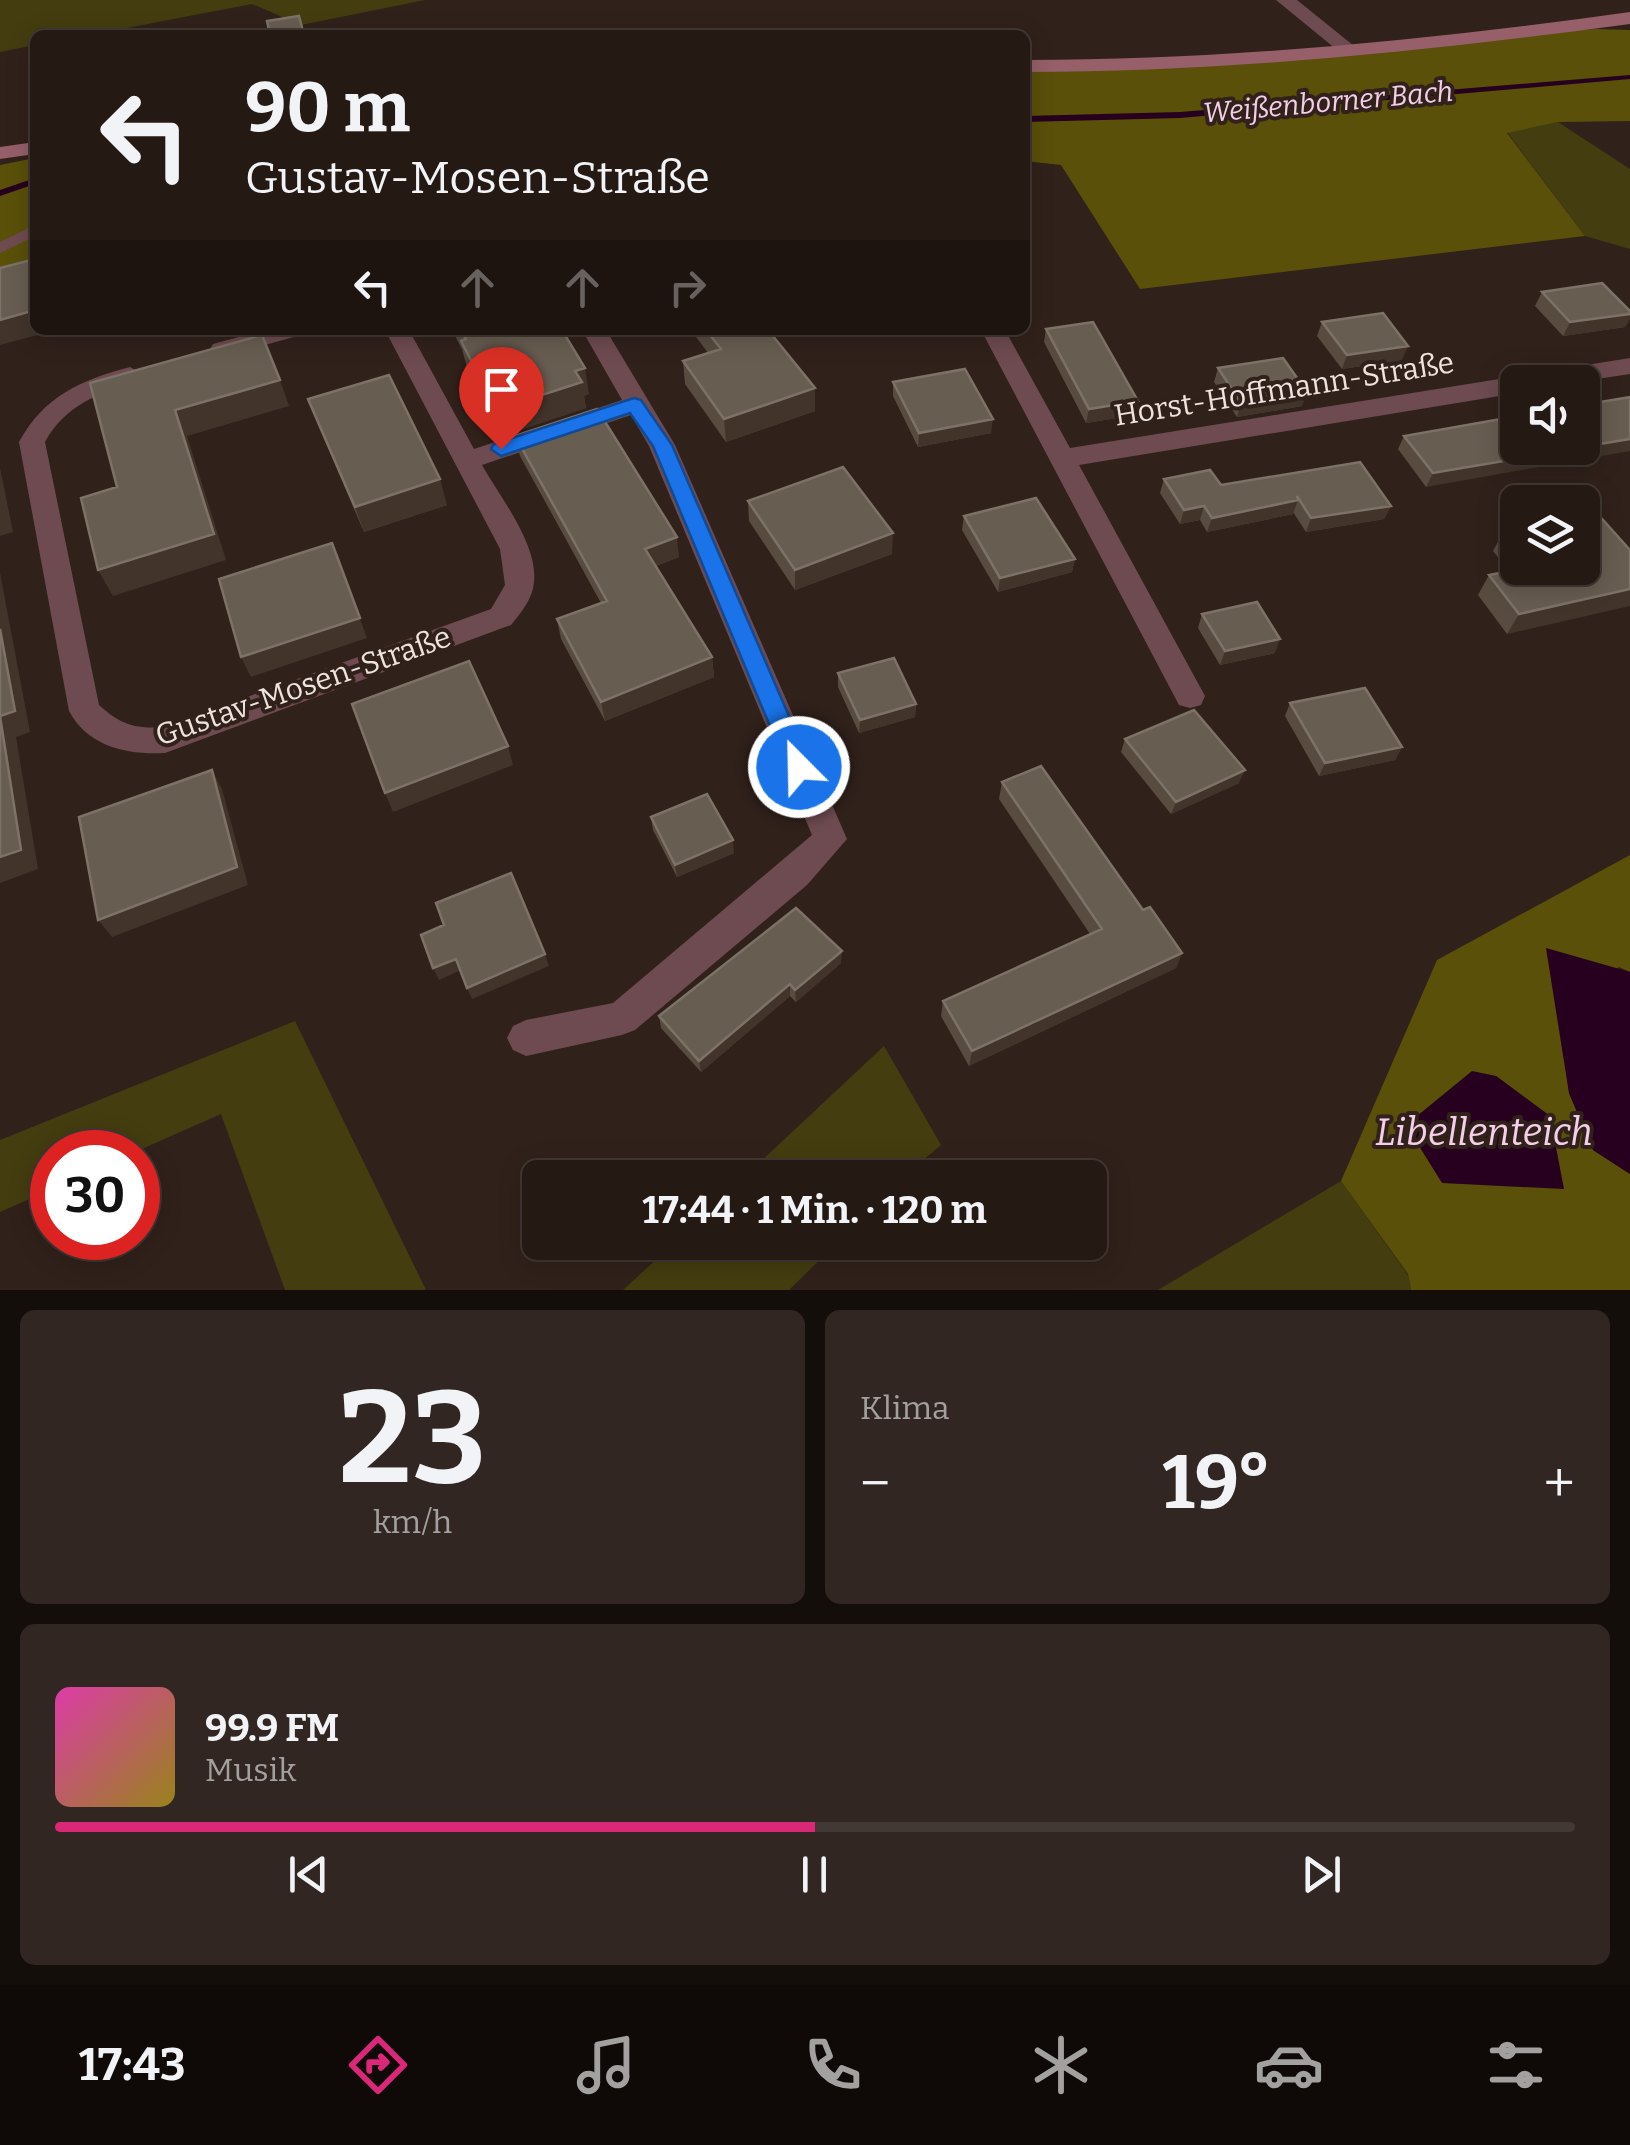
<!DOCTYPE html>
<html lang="de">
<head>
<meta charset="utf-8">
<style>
  body { margin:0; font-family:Bitter,serif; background:#312622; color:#f1f3f6; height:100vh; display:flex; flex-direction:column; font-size:38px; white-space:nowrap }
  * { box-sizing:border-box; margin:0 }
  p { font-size:32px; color:#a3a0a0 }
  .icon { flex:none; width:55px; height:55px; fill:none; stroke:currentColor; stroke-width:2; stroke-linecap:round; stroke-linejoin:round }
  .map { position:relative; height:1290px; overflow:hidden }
  .details { display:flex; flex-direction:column; gap:20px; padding:20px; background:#140e0b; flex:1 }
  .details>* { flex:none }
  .hud { position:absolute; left:30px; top:30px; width:1000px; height:305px; border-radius:15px; box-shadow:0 5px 25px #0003,0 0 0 2px #423834; background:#251914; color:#f1f3f6; overflow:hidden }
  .controls { position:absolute; left:1500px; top:365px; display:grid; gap:20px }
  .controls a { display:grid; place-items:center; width:100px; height:100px; border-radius:15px; background:#251914; box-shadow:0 5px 25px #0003,0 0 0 2px #423834; font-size:50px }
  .speed { position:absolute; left:30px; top:1130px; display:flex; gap:20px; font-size:50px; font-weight:700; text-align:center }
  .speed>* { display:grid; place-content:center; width:130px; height:130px; border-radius:50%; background:#251914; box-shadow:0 5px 25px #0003,0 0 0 2px #423834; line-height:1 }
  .speed .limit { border:15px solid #d22; background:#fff; color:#111 }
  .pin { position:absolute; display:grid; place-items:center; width:85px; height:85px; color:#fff; margin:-102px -42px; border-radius:50% 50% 50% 0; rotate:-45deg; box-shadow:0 0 10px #0007 }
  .pin .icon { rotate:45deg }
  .me { position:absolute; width:110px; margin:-55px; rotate:337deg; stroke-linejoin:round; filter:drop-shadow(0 0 8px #0008) }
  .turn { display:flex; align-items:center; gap:35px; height:210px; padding:0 50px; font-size:45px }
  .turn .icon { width:130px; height:130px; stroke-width:2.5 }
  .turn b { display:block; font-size:70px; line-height:85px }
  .lanes { display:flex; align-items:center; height:95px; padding:0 50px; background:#0003; justify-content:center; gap:50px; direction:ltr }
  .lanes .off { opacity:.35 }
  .big { font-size:75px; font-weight:700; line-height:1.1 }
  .details .tile { flex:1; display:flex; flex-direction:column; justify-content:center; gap:15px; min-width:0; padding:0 35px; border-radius:15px; background:#312622 }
  .details .dial { align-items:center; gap:0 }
  .dial b { font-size:130px; line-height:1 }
  .song { display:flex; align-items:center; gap:30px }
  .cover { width:120px; height:120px; border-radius:15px; background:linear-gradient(135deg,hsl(320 70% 55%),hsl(50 70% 35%)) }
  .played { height:10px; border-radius:5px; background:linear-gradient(90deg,#db2777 50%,#423834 50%) }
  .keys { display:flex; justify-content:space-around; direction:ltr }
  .heat { display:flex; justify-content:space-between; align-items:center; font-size:55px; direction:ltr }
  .details .tiles { flex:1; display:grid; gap:20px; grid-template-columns:1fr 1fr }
  .tile:last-child { grid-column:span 2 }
  .trip { position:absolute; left:522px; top:1160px; width:585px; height:100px; border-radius:15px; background:#251914; box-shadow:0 5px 25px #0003,0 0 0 2px #423834; font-weight:700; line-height:100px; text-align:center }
  .dock { display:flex; height:160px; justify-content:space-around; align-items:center; background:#0f0a08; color:#a3a0a0 }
  .dock .icon { width:70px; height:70px }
  .dock .selected { color:#db2777 }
  .dock b { font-size:45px; color:#f1f3f6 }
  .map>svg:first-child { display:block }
</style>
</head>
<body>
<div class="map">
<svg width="1630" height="1290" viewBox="0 0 1630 1290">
  <rect width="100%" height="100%" fill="#31211b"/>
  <path fill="#443d10" d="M0,0H425L301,25L252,4L90,35H35V45L0,52Z
    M1558,122L1630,169V249L1585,236L1507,132Z
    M295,1021L426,1290H285L221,1114L135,1152H52V1189L0,1212V1140Z
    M884,1046L941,1145L903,1177H744Z
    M1341,1181L1408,1275L1411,1290H1158Z
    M674,1243V1242L837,1243L789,1290H623Z"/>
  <path fill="#5a500a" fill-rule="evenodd" d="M1595,29L1630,30V121L1558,122L1507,133L1585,236L1140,289L1061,165L1025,161V69L1349,50Z
    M35,158V267L0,277V165Z
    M1630,855V972L1619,967L1560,1024L1569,1093L1593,1150L1630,1174V1290H1411L1408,1274L1341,1181L1437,960ZM1496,1076L1550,1116L1563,1189Z"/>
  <path fill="#26001e" d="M1546,948L1630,972V1174L1593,1150L1569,1093Z
    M1472,1071L1496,1076L1550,1116L1564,1189L1442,1183L1406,1125Z"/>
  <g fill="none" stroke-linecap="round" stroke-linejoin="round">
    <path fill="#26001e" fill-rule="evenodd" d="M1630,75V79L1180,118L1025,122V116L1180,112Z
      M35,178V184L0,196V190Z"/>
    <path fill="#6e4b51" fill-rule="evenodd" d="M35,225V236L0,253V242Z"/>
    <path fill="#6e4b51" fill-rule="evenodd" d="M1276,0H1297L1359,50L1342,54Z
      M264,330H304L301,335L222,357L210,349L213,344Z
      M385,330H409L474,449L622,400L582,330H606L675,445L847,839L807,885L635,1030L622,1035L526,1056L513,1050L507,1038L513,1026L526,1020L613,1003L812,835L649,446L631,415L482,465C500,497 538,544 534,582C533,598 521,613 511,625L165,753C128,755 88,747 69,711L19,442C44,396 81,380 130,367L143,375L139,381C100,392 65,405 45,442L99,705C121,725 135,729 164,727L491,609L505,585L500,549Z
      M981,330H1005L1070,448L1630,358V374L1577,382H1518V393L1079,465L1205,696L1201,705L1190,708L1179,705Z"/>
    <path fill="#965f69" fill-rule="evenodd" d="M1630,12V24C1429,51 1228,72 1025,72V60C1228,60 1429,40 1630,12Z
      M35,142V154L0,159V147Z"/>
  </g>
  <path fill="#584c40" d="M1542,292L1630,311V318L1625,327L1563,336L1535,306Z
    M1322,322L1402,360L1342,369L1317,336Z
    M1046,329L1138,401L1135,415L1086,423L1044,342Z
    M452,330H562L589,394L584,396L586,408L507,434L500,421L496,423L467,367L462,349Z
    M691,330H768L815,411L726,442L685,384L683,361L708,353Z
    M1218,368L1302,406L1237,417L1214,382Z
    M893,382L991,433L918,447L893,396Z
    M308,399L447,505L364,532L318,425Z
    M1518,416L1426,487L1398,449L1404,436Z
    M515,436L679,557L656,566L712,657L714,677L605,721L561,639L557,619L601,603L520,456Z
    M1164,479L1221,485L1391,506L1384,519L1306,532L1293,512V514L1207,532L1200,520L1180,524L1160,493Z
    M748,501L892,554L795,590L749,521Z
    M964,516L1075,559L1072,572L998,592L962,530Z
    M1518,528V568H1582L1507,634L1478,595L1489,575L1509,571L1493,551L1504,531Z
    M1202,614L1275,653L1220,665L1198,628Z
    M838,673L916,704L915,717L859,733L838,687Z
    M1290,703L1402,747L1395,760L1319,776L1285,716Z
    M1125,739L1239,783L1171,814L1121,752Z
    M1002,782L1143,910L1182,953L1176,968L969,1066L941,1016L943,1001L1090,934L999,799Z
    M651,817L734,853L677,877L653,830Z
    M841,963L796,1002L790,996L701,1072L661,1028L659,1016Z"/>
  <path fill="#42342a" d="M35,310V330H56L0,345V320Z
    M1630,314V318L1625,327L1563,336L1570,322Z
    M1408,346L1402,360L1342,369L1347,355Z
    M585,368L589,394L584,396L586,408L507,434L502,408L575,371Z
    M280,380L289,406L187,436L226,560L113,596L98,570L175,410Z
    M815,388V411L726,442L724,419Z
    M1307,392L1302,406L1237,417L1241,403Z
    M494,395L500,421L496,423L490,397Z
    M1138,401L1135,415L1086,423L1089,409Z
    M993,419L991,433L918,447L919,433Z
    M1630,439V451L1426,487L1433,473Z
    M0,468L13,532L0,536Z
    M440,479L447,505L364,532L355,507Z
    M1298,500L1293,514L1207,532L1212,518Z
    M1204,506L1200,520L1180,524L1184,510Z
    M1391,506L1384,519L1306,532L1311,518Z
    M893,533L892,554L795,590V570Z
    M677,537L679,557L648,569L645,549Z
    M332,543L367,638L251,677L241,657Z
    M1075,559L1072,572L998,592L1000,578Z
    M0,573L30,732L16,737L38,869L0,883Z
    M1630,589V606L1507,634L1519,614Z
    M1280,639L1275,653L1220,665L1225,651Z
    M712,657L714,677L605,721L601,702Z
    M916,704L915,717L859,733L860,720Z
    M508,746L513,765L393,812L385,793Z
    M1402,747L1395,760L1319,776L1325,763Z
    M212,770L222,789L248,885L112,937L98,920Z
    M1245,770L1239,783L1171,814L1176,802Z
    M733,840L734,853L677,877L675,865Z
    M842,951L841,963L796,1002L795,990Z
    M1182,953L1176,968L969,1066L972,1051Z
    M545,954L549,966L472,999L467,988Z
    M456,959L461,970L439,980L433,968Z
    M790,984V996L701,1072L699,1061Z"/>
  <path fill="#685d51" stroke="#7d7267" stroke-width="2.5" d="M299,16L304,35H270L267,21Z
    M438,30L439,35H390Z
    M35,259V310L0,320V268Z
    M1602,283L1630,311V314L1570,322L1542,292Z
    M1383,313L1408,346L1347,355L1322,322Z
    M1093,322L1138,401L1089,409L1046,329Z
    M460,330H562L585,368L575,371L582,382L502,408L494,395L490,397L461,341L466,339Z
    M706,330H768L815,388L724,419L683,361L721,349Z
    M262,335L280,380L175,410L214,534L98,570L81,498L117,487L90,383Z
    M1283,358L1307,392L1241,403L1218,368Z
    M965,369L993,419L919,433L893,382Z
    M389,375L440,479L355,507L308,399Z
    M1630,397V439L1582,447V405Z
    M597,409L677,537L645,549L712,657L601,702L557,619L607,601L515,436Z
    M1518,416V448H1581L1433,473L1404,436Z
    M1360,462L1391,506L1311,518L1297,496L1298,500L1212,518L1204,506L1184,510L1164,479L1210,470L1221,485Z
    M843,467L893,533L795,570L748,501Z
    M1036,498L1075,559L1000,578L964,516Z
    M1596,512L1630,550V589L1519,614L1489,575L1524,568H1582V515Z
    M1518,528V547L1504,531Z
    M332,543L360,618L241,657L219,579Z
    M1257,602L1280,639L1225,651L1202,614Z
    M0,629L15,711L0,716L21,850L0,857Z
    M894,658L916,704L860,720L838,673Z
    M469,661L508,746L385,793L352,704Z
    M1365,688L1402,747L1325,763L1290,703Z
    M1194,710L1245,770L1176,802L1125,739Z
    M1041,766L1143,910L1150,907L1182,953L972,1051L943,1001L1102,929L1002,782Z
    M212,770L237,867L98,920L79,817Z
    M707,794L733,840L675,865L651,817Z
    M511,873L545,954L467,988L456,959L433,968L421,935L444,925L436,903Z
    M796,908L842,951L795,990L790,984L699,1061L659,1016Z"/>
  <path fill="#1a73e8" stroke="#114b97" stroke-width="2.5" d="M634,398L641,400L672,445L811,767L808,774H791L787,767L653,446L630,413L501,456L491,449L494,444Z"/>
  <g text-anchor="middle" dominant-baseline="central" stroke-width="8" stroke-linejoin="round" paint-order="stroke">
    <g font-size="28" font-style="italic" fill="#f5cfe9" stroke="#31211b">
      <text transform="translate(1328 102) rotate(-5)">Weißenborner Bach</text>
    </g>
    <g font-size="30" fill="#eee3df" stroke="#31211b">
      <text transform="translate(1284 389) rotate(-9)">Horst-Hoffmann-Straße</text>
      <text transform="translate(303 686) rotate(-19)">Gustav-Mosen-Straße</text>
    </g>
    <g font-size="38" font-style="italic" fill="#f5cfe9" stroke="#31211b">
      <text x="1484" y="1132">Libellenteich</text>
    </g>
  </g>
</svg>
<div class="controls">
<a><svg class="icon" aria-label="sound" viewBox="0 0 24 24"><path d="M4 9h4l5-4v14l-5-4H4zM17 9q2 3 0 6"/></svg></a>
<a><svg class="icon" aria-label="layers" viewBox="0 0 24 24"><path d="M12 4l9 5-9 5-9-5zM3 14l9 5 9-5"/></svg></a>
</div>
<div class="speed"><div class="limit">30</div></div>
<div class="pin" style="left:501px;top:449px;background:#d93025"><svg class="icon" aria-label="arrive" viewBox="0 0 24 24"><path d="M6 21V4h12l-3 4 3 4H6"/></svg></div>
<svg class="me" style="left:799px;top:767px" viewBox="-20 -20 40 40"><circle r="17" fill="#1a73e8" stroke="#fff" stroke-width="3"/><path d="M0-11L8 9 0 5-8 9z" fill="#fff"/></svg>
<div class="trip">17:44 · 1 Min. · 120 m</div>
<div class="hud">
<div class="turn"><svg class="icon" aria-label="left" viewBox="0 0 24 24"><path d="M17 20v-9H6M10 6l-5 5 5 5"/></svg><div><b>90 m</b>Gustav-Mosen-Straße</div></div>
<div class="lanes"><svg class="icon" aria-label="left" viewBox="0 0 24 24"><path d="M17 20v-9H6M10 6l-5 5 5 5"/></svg><svg class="icon off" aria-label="ahead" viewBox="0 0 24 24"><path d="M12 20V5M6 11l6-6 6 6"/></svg><svg class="icon off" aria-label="ahead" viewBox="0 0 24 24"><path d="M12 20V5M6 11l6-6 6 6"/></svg><svg class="icon off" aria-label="right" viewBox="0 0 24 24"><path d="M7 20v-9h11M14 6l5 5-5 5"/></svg></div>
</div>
</div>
<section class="details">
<div class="tiles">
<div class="tile dial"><b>23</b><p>km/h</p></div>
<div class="tile"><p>Klima</p>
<div class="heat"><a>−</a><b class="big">19°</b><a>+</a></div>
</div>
<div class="tile">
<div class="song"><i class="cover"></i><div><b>99.9 FM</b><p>Musik</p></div></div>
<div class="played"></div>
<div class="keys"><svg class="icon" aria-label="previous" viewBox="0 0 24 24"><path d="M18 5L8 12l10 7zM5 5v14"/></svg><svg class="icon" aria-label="pause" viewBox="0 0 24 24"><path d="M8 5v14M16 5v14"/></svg><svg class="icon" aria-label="next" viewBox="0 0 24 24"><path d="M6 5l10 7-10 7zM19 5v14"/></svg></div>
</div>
</div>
</section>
<nav class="dock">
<b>17:43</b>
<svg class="icon selected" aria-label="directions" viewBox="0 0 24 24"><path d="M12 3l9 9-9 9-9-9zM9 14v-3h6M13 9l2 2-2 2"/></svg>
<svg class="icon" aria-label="music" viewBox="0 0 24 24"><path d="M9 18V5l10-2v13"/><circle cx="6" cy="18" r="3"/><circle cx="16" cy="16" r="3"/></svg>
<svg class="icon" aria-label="phone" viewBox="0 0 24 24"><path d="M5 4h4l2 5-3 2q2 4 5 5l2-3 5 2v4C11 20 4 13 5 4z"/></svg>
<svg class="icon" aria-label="climate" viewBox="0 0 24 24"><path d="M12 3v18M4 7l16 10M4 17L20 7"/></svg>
<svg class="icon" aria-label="car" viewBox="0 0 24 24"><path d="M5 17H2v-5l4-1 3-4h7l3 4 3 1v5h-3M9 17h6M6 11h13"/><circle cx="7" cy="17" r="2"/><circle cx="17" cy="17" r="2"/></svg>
<svg class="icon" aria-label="filters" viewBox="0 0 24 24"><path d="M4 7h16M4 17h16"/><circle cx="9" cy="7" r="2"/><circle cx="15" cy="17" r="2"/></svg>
</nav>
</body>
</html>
